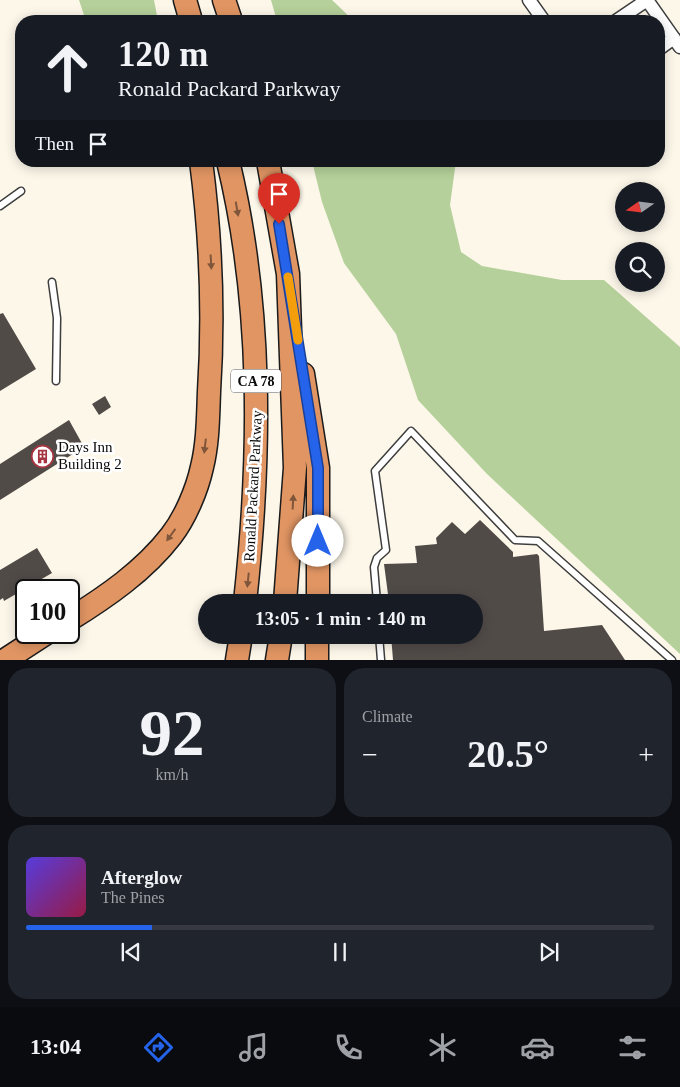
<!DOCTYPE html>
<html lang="en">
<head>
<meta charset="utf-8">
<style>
  body { margin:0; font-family:Georgia,serif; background:#20242c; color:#f1f3f6; height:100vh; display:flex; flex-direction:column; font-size:19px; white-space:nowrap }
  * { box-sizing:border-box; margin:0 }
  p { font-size:16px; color:#9ea1a6 }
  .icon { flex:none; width:28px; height:28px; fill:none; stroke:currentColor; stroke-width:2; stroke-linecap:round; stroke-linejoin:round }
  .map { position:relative; height:660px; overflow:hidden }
  .side { display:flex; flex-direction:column; gap:8px; padding:8px; background:#0d0f14; flex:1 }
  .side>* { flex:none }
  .hud { position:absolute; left:15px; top:15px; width:650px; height:152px; border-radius:20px; box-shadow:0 2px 12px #0003; background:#171b24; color:#f1f3f6; overflow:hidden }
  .needle { width:32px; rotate:256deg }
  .tools { position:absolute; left:615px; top:182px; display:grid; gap:10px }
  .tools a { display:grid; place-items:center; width:50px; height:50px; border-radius:50%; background:#171b24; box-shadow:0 2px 12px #0003; font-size:25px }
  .speed { position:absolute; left:15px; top:579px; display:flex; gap:10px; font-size:25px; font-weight:700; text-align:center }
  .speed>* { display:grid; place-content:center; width:65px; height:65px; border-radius:50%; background:#171b24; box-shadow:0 2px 12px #0003; line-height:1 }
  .speed .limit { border:2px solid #111; border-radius:8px; background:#fff; color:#111 }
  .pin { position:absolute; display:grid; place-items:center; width:42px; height:42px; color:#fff; margin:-51px -21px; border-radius:50% 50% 50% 0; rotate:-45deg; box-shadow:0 0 5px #0007 }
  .pin .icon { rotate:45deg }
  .me { position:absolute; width:55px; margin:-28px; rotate:0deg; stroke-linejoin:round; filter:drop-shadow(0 0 4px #0008) }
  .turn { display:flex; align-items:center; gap:18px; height:105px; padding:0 20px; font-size:22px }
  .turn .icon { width:65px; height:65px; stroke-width:2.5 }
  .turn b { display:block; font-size:35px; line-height:42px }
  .then { display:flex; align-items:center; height:48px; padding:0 20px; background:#0003; gap:10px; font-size:19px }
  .big { font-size:38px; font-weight:600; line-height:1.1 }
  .side .tile { flex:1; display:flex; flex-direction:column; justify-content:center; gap:8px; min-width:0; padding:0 18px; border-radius:20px; background:#20242c }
  .side .dial { align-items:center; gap:0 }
  .dial b { font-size:65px; line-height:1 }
  .song { display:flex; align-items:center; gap:15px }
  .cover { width:60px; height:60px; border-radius:8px; background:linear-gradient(135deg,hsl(250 70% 55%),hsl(340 70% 35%)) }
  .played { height:5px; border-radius:2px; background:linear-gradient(90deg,#2563eb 20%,#363941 20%) }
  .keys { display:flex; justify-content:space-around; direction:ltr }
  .heat { display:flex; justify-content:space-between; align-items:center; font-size:28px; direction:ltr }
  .side .tiles { flex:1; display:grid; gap:8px; grid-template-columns:1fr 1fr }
  .tile:last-child { grid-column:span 2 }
  .trip { position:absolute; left:198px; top:594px; width:285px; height:50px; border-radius:25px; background:#171b24; box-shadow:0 2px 12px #0003; font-weight:600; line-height:50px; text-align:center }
  .tabs { display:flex; height:80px; justify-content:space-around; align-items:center; background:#090b0e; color:#9ea1a6 }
  .tabs .icon { width:35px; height:35px }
  .tabs .active { color:#2563eb }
  .tabs b { font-size:22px; color:#f1f3f6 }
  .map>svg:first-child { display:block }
</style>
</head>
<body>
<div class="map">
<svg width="680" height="660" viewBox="0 0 680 660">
  <rect width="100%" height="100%" fill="#fcf7e9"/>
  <path fill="#b5d09a" d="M79,0H154L158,21H86Z
    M271,0H332L354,21H277Z
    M312,161H456L450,205L461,252L482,266L562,280H604L680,347V654L487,474L418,400L396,334L344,263L322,202Z"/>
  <path fill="#514b48" d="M3,313L36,369L0,391V314Z
    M105,396L111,407L99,415L92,404Z
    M69,420L84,447L0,500V464Z
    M480,520L513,552V557L537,554L539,556L544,631L602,625L625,660H393L391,635H474V602H389L384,564L417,563L415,546L437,544L436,538L452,522L465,534Z
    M37,548L52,573L4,601L3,598L0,600V570Z"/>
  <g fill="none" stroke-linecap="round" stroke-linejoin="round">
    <defs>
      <path id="lane" d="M0,206L21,191
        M52,282L57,318L56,381
        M377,602L374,567L377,558L386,550L375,471L411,431L515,540L538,541L672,660
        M379,635L381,660"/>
      <path id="street" d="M529,0L544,21
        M647,0L680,47
        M616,21L647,0
        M659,49L674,38"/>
      <path id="highway" d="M185,0L191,21
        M224,0L231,21
        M228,161C263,306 261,456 245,602
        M268,161L288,274L295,468L285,602
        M303,374L318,468V602
        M69,620C106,597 144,571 171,536C185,518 197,490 202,467C208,443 208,417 209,392C214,315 211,238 201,161
        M5,660L48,632
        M237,660L241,635
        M277,660L281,635
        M317,660V635"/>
    </defs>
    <use href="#lane" stroke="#3d3d3d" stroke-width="9"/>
    <use href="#street" stroke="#3d3d3d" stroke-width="15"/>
    <use href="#highway" stroke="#1b1b1b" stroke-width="25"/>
    <use href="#lane" stroke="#fff" stroke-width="6"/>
    <use href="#street" stroke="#fff" stroke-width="12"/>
    <use href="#highway" stroke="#e19563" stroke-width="22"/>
  </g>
  <defs><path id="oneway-solid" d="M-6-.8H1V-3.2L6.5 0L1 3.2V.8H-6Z" transform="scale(1.25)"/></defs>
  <g fill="#80563b">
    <use href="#oneway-solid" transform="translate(237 209) rotate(80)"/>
    <use href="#oneway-solid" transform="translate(211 262) rotate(87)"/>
    <use href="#oneway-solid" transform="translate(205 446) rotate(97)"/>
    <use href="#oneway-solid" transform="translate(293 502) rotate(-87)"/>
    <use href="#oneway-solid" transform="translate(171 535) rotate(126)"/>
    <use href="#oneway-solid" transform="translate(248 580) rotate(96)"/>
  </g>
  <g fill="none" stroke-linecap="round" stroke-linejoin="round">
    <defs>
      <path id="route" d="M279,224L318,468V541"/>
    </defs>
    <use href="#route" stroke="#184099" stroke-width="12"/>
    <use href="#route" stroke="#2563eb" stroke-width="9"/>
    <path stroke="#f59e0b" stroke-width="9" d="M288,277L298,340"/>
  </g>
  <defs>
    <symbol id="building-ring" viewBox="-11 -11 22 22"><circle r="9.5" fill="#fff" stroke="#a63541" stroke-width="1.5"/><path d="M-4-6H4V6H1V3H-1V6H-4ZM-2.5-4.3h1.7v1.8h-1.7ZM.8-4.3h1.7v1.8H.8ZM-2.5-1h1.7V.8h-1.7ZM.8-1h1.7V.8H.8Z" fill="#a63541"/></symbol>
  </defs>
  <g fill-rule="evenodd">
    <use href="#building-ring" x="30" y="444" width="25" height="25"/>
  </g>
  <g text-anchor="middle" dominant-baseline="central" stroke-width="5" stroke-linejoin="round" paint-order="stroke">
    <rect fill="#fff" stroke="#545454" stroke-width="1" x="231" y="369.5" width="50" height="23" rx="4"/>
    <g font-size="14" font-weight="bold" fill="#0a0a0a">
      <text x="256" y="381">CA 78</text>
    </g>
    <g font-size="15" fill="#0a0a0a" stroke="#fff" text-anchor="start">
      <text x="58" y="447">Days Inn<tspan x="58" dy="17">Building 2</tspan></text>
    </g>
    <g font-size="15" fill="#0a0a0a" stroke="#fff">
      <text transform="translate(253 486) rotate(-87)">Ronald Packard Parkway</text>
    </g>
  </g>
</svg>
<div class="tools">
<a><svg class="needle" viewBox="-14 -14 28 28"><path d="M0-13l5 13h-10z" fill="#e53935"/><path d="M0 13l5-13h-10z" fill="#9ea1a6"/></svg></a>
<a><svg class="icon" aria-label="search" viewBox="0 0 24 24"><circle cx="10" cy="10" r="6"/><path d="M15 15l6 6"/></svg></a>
</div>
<div class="speed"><div class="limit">100</div></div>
<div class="pin" style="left:279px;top:224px;background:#d93025"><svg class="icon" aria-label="arrive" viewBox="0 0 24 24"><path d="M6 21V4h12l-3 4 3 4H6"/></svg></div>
<svg class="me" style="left:318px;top:541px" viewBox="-20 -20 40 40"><circle r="19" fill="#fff"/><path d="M0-13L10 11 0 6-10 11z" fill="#2563eb"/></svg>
<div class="trip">13:05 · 1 min · 140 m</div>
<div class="hud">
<div class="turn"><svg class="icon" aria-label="ahead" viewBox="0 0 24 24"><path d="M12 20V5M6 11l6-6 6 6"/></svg><div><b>120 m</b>Ronald Packard Parkway</div></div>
<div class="then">Then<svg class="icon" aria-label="arrive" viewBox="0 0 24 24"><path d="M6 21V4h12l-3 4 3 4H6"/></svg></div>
</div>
</div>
<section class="side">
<div class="tiles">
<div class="tile dial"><b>92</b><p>km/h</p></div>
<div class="tile"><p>Climate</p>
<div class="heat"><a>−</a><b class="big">20.5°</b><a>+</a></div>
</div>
<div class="tile">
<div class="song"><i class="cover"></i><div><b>Afterglow</b><p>The Pines</p></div></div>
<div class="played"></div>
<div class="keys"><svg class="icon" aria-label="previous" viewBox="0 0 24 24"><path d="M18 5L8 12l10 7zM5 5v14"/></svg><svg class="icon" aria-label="pause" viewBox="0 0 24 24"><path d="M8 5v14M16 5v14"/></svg><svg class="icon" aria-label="next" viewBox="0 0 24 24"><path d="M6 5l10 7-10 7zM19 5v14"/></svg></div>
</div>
</div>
</section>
<nav class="tabs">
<b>13:04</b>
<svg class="icon active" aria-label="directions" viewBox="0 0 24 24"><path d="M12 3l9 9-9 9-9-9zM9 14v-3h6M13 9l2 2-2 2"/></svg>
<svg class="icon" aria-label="music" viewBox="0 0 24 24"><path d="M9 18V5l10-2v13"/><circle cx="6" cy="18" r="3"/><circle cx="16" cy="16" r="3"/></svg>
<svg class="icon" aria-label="phone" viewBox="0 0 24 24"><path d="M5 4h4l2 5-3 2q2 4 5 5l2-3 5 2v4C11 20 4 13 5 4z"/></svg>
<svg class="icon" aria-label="climate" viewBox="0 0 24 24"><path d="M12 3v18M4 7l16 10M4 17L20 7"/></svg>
<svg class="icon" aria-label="car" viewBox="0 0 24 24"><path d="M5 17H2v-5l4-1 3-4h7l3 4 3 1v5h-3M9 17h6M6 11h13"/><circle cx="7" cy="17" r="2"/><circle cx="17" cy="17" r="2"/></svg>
<svg class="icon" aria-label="filters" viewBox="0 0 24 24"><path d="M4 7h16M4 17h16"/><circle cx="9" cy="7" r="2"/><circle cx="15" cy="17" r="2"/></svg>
</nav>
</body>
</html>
